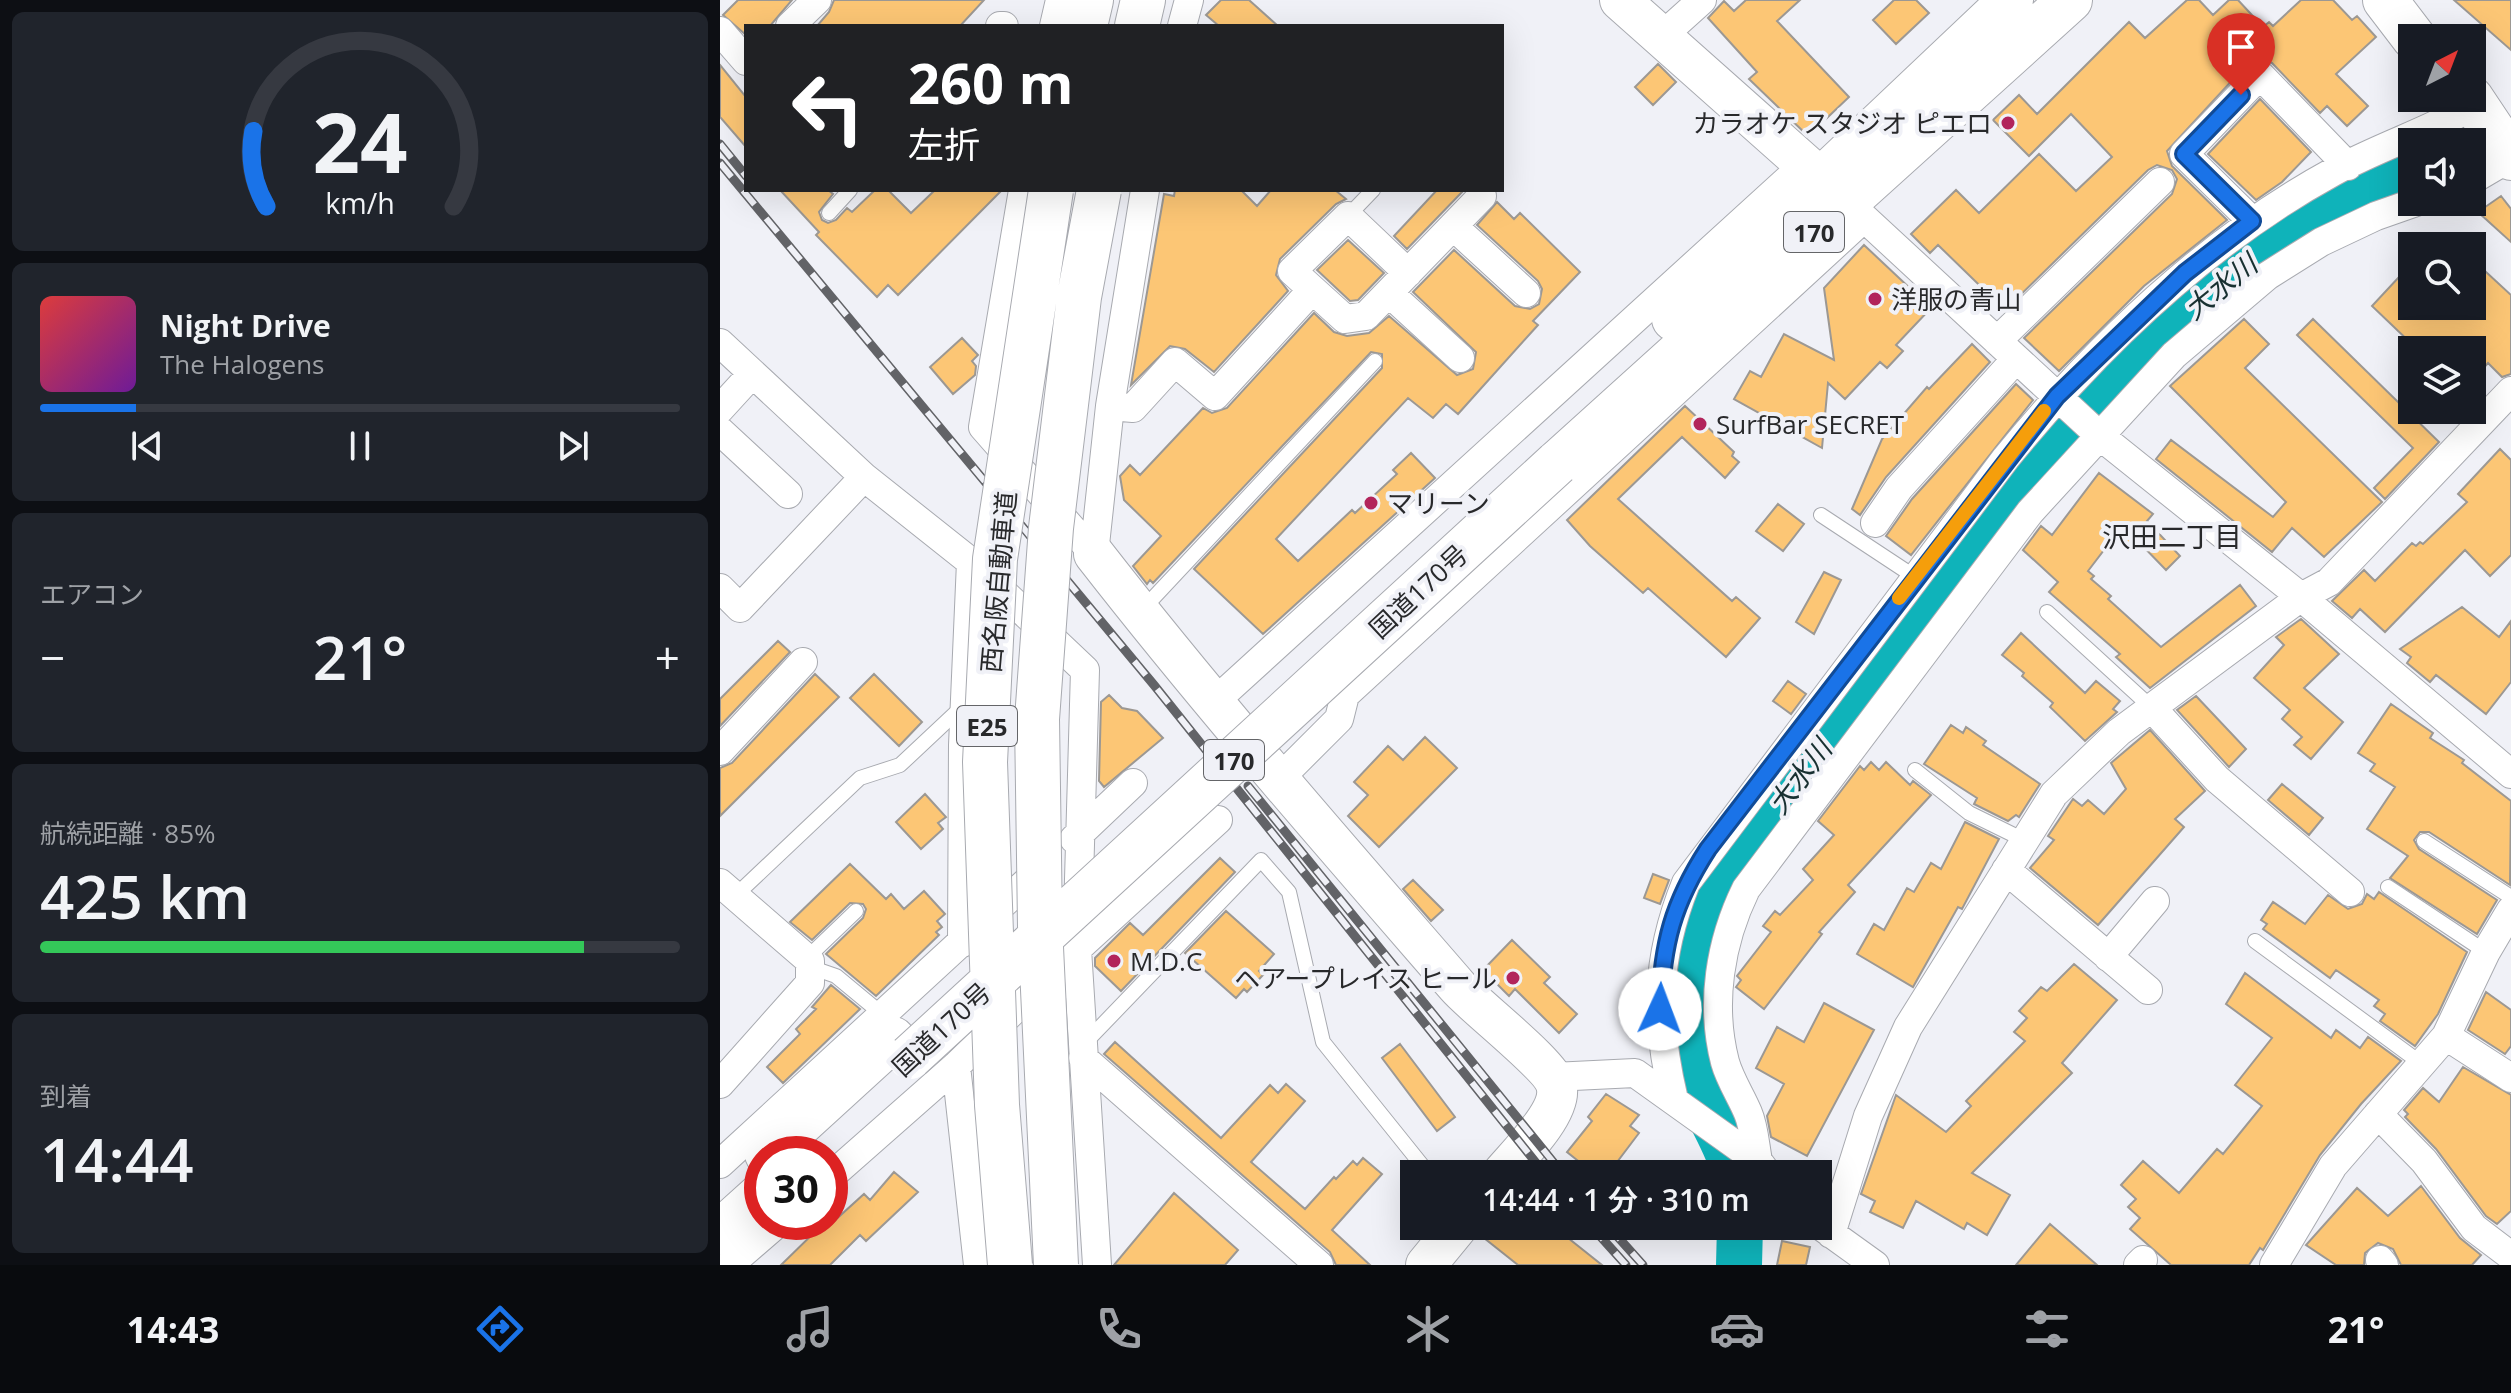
<!DOCTYPE html>
<html lang="ja">
<head>
<meta charset="utf-8">
<style>
  body { margin:0; font-family:"Open Sans","Noto Sans JP",sans-serif; background:#20242c; color:#f1f3f6; height:100vh; display:flex; flex-direction:column; font-size:30px; white-space:nowrap }
  * { box-sizing:border-box; margin:0 }
  p { font-size:26px; color:#9ea1a6 }
  .icon { flex:none; width:44px; height:44px; fill:none; stroke:currentColor; stroke-width:2; stroke-linecap:round; stroke-linejoin:round }
  .map { position:relative; flex:1; overflow:hidden }
  .details { display:flex; flex-direction:column; gap:12px; padding:12px; background:#0d0f14; width:720px }
  .details>* { flex:none }
  .top-card { position:absolute; left:24px; top:24px; width:760px; height:168px; border-radius:0px; box-shadow:0 8px 32px #0002; background:#202124; color:#fff; overflow:hidden }
  .needle { width:52px; rotate:42deg }
  .tools { position:absolute; left:1678px; top:24px; display:grid; gap:16px }
  .tools a { display:grid; place-items:center; width:88px; height:88px; border-radius:0px; background:#171b24; box-shadow:0 8px 32px #0002; font-size:40px }
  .speed { position:absolute; left:24px; top:1136px; display:flex; gap:16px; font-size:40px; font-weight:700; text-align:center }
  .speed>* { display:grid; place-content:center; width:104px; height:104px; border-radius:50%; background:#171b24; box-shadow:0 8px 32px #0002; line-height:1 }
  .speed .limit { border:12px solid #d22; background:#fff; color:#111 }
  .pin { position:absolute; display:grid; place-items:center; width:68px; height:68px; color:#fff; margin:-82px -34px; border-radius:50% 50% 50% 0; rotate:-45deg; box-shadow:0 0 8px #0007 }
  .pin .icon { rotate:45deg }
  .me { position:absolute; width:88px; margin:-44px; rotate:2deg; stroke-linejoin:round; filter:drop-shadow(0 0 6px #0008) }
  .turn { display:flex; align-items:center; gap:28px; height:168px; padding:0 32px; font-size:36px }
  .turn .icon { width:104px; height:104px; stroke-width:2.5 }
  .turn b { display:block; font-size:56px; line-height:68px }
  .big { font-size:60px; font-weight:600; line-height:1.1 }
  .details .card { flex:1; display:flex; flex-direction:column; justify-content:center; gap:12px; min-width:0; padding:0 28px; border-radius:12px; background:#20242c }
  .details .dial { align-items:center; gap:0 }
  .dial svg { height:208px; overflow:visible; fill:none; stroke:#363941; stroke-width:7; stroke-linecap:round; text-anchor:middle }
  .dial text { fill:#f1f3f6; stroke:none }
  .song { display:flex; align-items:center; gap:24px }
  .cover { width:96px; height:96px; border-radius:12px; background:linear-gradient(135deg,hsl(0 70% 55%),hsl(280 70% 35%)) }
  .played { height:8px; border-radius:4px; background:linear-gradient(90deg,#1a73e8 15%,#363941 15%) }
  .keys { display:flex; justify-content:space-around; direction:ltr }
  .heat { display:flex; justify-content:space-between; align-items:center; font-size:44px; direction:ltr }
  .charge { height:12px; border-radius:6px; background:linear-gradient(90deg,#34c759 85%,#363941 0) }
  .trip { position:absolute; left:680px; top:1160px; width:432px; height:80px; border-radius:0px; background:#171b24; box-shadow:0 8px 32px #0002; font-weight:600; line-height:80px; text-align:center }
  .tabs { display:flex; height:128px; justify-content:space-around; align-items:center; background:#090b0e; color:#9ea1a6 }
  .tabs .icon { width:56px; height:56px }
  .tabs .selected { color:#1a73e8 }
  .tabs b { font-size:36px; color:#f1f3f6 }
  main { display:flex; flex:1; min-height:0 }
  .map>svg:first-child { display:block }
</style>
</head>
<body>
<main>
<section class="details">
<div class="card dial"><svg viewBox="0 0 100 80">
<path d="M14 69A42 42 0 1 1 86 69"/>
<path d="M14 69A42 42 0 0 1 9 40" stroke="#1a73e8"/>
<text x="50" y="56" font-size="32" font-weight="700">24</text>
<text x="50" y="72" font-size="11">km/h</text>
</svg></div>
<div class="card">
<div class="song"><i class="cover"></i><div><b>Night Drive</b><p>The Halogens</p></div></div>
<div class="played"></div>
<div class="keys"><svg class="icon" aria-label="previous" viewBox="0 0 24 24"><path d="M18 5L8 12l10 7zM5 5v14"/></svg><svg class="icon" aria-label="pause" viewBox="0 0 24 24"><path d="M8 5v14M16 5v14"/></svg><svg class="icon" aria-label="next" viewBox="0 0 24 24"><path d="M6 5l10 7-10 7zM19 5v14"/></svg></div>
</div>
<div class="card"><p>エアコン</p>
<div class="heat"><a>−</a><b class="big">21°</b><a>+</a></div>
</div>
<div class="card"><p>航続距離 · 85%</p><b class="big">425 km</b><div class="charge"></div></div>
<div class="card"><p>到着</p><b class="big">14:44</b></div>
</section>
<div class="map">
<svg width="1791" height="1265" viewBox="0 0 1791 1265">
  <rect width="100%" height="100%" fill="#f0f1f7"/>
  <g fill="none" stroke-linecap="round" stroke-linejoin="round">
    <path stroke="#0fb3ba" stroke-width="46" d="M1015,1174C1008,1144 988,1117 978,1088C951,1007 969,941 1008,869C1075,780 1143,691 1210,602C1310,469 1430,313 1577,228C1614,206 1652,191 1692,174
      M1019,1265L1020,1226"/>
  </g>
  <path fill="#fcc675" stroke="#9c9893" stroke-width="2" d="M18,0H72L50,26H26V35L3,15Z
    M114,0H264L240,26H97L109,12Z
    M501,0H529L558,26H499L486,15Z
    M1026,0H1080L1057,21L1129,97L1088,136L1029,79L1037,72L988,18L1004,1L1014,11Z
    M1174,0H1196L1209,13L1176,44L1153,20Z
    M1467,0H1479L1493,15L1509,0H1518L1543,27L1549,22L1553,26L1581,0H1613L1632,20L1637,16L1656,37L1616,74L1648,106L1627,126L1607,106L1600,113L1552,63L1536,58L1528,63L1447,151L1452,166L1507,220L1424,286L1339,371L1304,338L1452,194L1457,179L1452,170L1437,165L1428,170L1285,310L1218,245L1210,253L1191,234L1236,190L1259,213L1319,154L1356,191L1392,157L1351,114L1309,156L1273,120L1299,95L1317,114L1409,22L1425,38Z
    M1734,0H1791V50Z
    M938,64L956,82L933,105L915,87Z
    M0,65L26,97V147L0,117Z
    M1540,99L1591,152L1562,182L1536,200L1488,154Z
    M60,190H108L113,194L99,212L102,220L108,223L116,220L127,208L132,212L155,190H168L191,213L215,190H282L178,295L168,285L157,297L96,235L99,232Z
    M455,190H521L537,206L551,190H615L626,199L616,204L560,259L556,275L568,291L494,372L465,349L450,346L411,385L444,194L454,196Z
    M717,190H744L687,249L674,236Z
    M1781,196L1791,209V242L1758,212Z
    M777,202L794,219L800,213L860,272L813,321L818,325L738,414L726,404L713,418L688,398L556,539L578,561L632,510L635,513L677,474L673,470L691,453L715,478L543,634L474,569L662,368V354L651,352L433,583L430,580L427,584L413,566L441,536L404,500L400,476L410,465L420,475L483,408L492,413L507,408L594,313L614,332L627,336L649,333L669,316L737,375L753,369L756,352L693,292L734,250L795,306L810,309L819,304L822,289L818,281L757,225Z
    M628,240L664,273L638,300L630,301L597,270Z
    M1144,245L1211,308L1176,345L1183,351L1167,368L1160,362L1125,399L1108,383L1102,448L1014,399L1030,371L1041,377L1064,334L1114,360L1104,288Z
    M1752,259L1791,295V374L1782,377L1768,363L1752,381V350H1698L1652,306L1692,263V306H1752Z
    M1524,319L1549,344L1525,368L1662,502L1604,557L1572,528L1552,552L1436,459L1451,440L1553,517L1566,502L1450,386Z
    M1593,319L1719,442L1665,499L1654,488L1693,448L1577,335Z
    M242,338L258,355L252,361L256,366L255,375L233,394L210,367Z
    M1252,344L1270,362L1166,477L1140,515L1132,509L1162,439L1207,387L1209,389Z
    M1296,384L1313,400L1191,555L1166,536L1192,499Z
    M965,406L1014,452L1012,456L1019,462L1005,478L962,437L898,499L1012,601L1016,597L1040,618L1006,657L928,588L923,593L870,546L847,520Z
    M1780,449L1791,460V555L1770,576L1745,550L1665,632L1640,609L1632,618L1612,601L1644,570L1655,581L1692,543L1696,546L1700,542L1703,544L1747,502L1738,494Z
    M1379,473L1433,514L1427,521L1460,556L1446,570L1415,538L1408,547L1394,537L1368,571L1374,576L1371,579L1391,596L1388,599L1441,647L1520,585L1536,606L1430,688L1396,657L1400,654L1329,592L1338,582L1303,550L1321,526L1332,535Z
    M1058,504L1084,524L1063,551L1036,531Z
    M1104,572L1121,580L1094,634L1076,622Z
    M1742,607L1779,637L1791,621V682L1766,714L1716,675L1710,682L1687,663L1691,657L1680,649Z
    M1581,619L1619,654L1584,688L1623,722L1591,759L1574,745L1582,737L1562,719L1570,710L1534,678L1564,645L1556,637Z
    M1301,633L1365,693L1376,681L1400,701L1393,709L1397,712L1365,741L1330,707L1333,703L1302,676L1304,673L1282,655Z
    M58,641L70,652L0,726V699Z
    M95,674L119,697L0,816V768L12,763Z
    M154,674L202,722L179,746L130,698Z
    M1068,681L1086,694L1071,714L1053,701Z
    M389,695L402,708L417,711L443,738L384,787L379,781L381,702Z
    M1476,696L1526,749L1509,767L1457,710Z
    M1671,704L1713,733L1710,738L1744,760L1742,763L1791,801L1790,885L1709,832H1700L1694,840L1699,849L1777,900L1757,934L1670,878L1688,856L1647,829L1675,787L1650,771L1655,764L1638,753Z
    M1231,725L1243,733L1246,727L1266,741L1263,745L1320,784L1299,817L1296,815L1288,821L1254,804L1257,798L1204,764Z
    M1430,730L1485,791L1455,819L1464,827L1378,925L1310,868L1334,840L1328,836L1353,799L1362,806L1368,800L1384,814L1406,789L1391,763Z
    M705,737L737,768L659,847L628,816L648,795L634,782L668,746L683,760Z
    M1151,762L1159,770L1166,762L1190,785L1193,781L1211,795L1128,885L1135,892L1099,932L1102,934L1044,1009L1016,987L1021,980L1017,976L1051,932L1043,926L1055,911L1060,915L1093,880L1083,869L1114,835L1098,821L1140,766L1144,770Z
    M1562,784L1603,818L1589,835L1548,800Z
    M205,794L226,817L218,823L223,829L201,849L176,822Z
    M1245,822L1279,839L1242,909L1238,907L1193,987L1137,954L1154,924L1164,930L1187,888L1194,892L1211,863L1221,869Z
    M500,858L515,872L401,991L375,966V958L410,923L423,935Z
    M130,864L166,899L171,894L184,909L204,891L225,914L217,921L222,927L216,932L219,935L156,996L106,954L143,918L146,909L143,904L130,903L92,940L70,922Z
    M933,874L949,880L940,904L924,898Z
    M693,880L723,910L711,921L683,889Z
    M1659,892L1747,952L1718,1014L1695,1046L1660,1021L1665,1014L1654,1006L1659,1000L1616,970L1610,978L1543,929L1547,924L1541,920L1553,902L1585,924L1608,895L1628,909L1642,904L1647,894L1654,899Z
    M506,911L554,954L539,971L543,975L527,992L524,989L516,998L465,953Z
    M792,940L830,977L824,983L857,1014L839,1033L795,989L789,996L763,970Z
    M1354,964L1397,1000L1342,1063L1352,1073L1252,1173L1290,1195L1267,1235L1247,1223L1244,1229L1196,1201L1183,1228L1150,1212L1155,1201L1141,1194L1176,1095L1226,1132L1251,1106L1246,1101L1305,1041L1294,1032L1307,1018L1299,1011L1321,987L1327,991Z
    M1525,973L1611,1038L1616,1030L1640,1048L1648,1037L1681,1061L1641,1104L1600,1155L1543,1250L1540,1248L1529,1265H1451L1410,1229L1420,1218L1408,1207L1416,1199L1401,1185L1423,1161L1459,1193L1497,1149L1503,1154L1542,1106L1515,1085L1552,1038L1506,1004Z
    M111,985L140,1009L63,1083L47,1067L80,1034L76,1029L96,1009L92,1007Z
    M1766,992L1791,1010V1046L1785,1054L1748,1030Z
    M1104,1003L1154,1030L1087,1156L1051,1137L1047,1116L1064,1084L1036,1068L1057,1027L1084,1042Z
    M395,1042L501,1138L550,1085L558,1093L566,1084L585,1101L531,1162L585,1209L614,1177L616,1179L633,1161L637,1165L643,1158L662,1174L612,1230L650,1265H616L610,1252L384,1054Z
    M680,1044L735,1117L717,1131L662,1058Z
    M1743,1067L1791,1095V1211L1777,1224L1766,1216L1716,1149L1685,1117L1688,1114L1684,1110L1703,1088L1719,1102Z
    M886,1094L919,1115L910,1126L919,1133L888,1174H852L862,1164L847,1152L872,1121L868,1117Z
    M174,1172L198,1192L146,1241L140,1235L110,1265H61L105,1222L110,1219L113,1222L144,1194L150,1200Z
    M1701,1186L1740,1238L1761,1255L1752,1265H1681L1673,1249L1658,1243L1645,1253L1644,1265H1616L1586,1245L1637,1188L1668,1216Z
    M454,1193L518,1250L505,1265H394Z
    M1330,1224L1377,1265H1296Z
    M760,1226H833L882,1265H798L759,1234Z
    M1062,1241L1090,1247L1086,1265H1057Z"/>
  <g fill="none" stroke-linecap="round" stroke-linejoin="round">
    <defs>
      <path id="lane" d="M109,213L130,190
        M628,216L653,190
        M1101,515L1195,577
        M423,609L655,361
        M1327,612L1432,708
        M1195,770L1249,813L1304,840
        M1704,841L1791,897
        M1668,887L1766,952
        M15,896L140,778L180,765L244,705
        M1535,941L1702,1064
        M87,958L136,911
        M90,967L116,976L163,1015
        M363,1045L541,860L569,892L603,1042L709,1174"/>
      <path id="street" d="M70,26L97,0
        M280,26H284
        M334,26L340,0
        M462,26L469,0
        M0,31L26,61
        M942,36L982,0
        M1752,180L1791,157
        M303,190L263,427L374,554
        M1127,202L1380,436L1581,597L1791,774
        M1532,221L1464,154L1540,75L1628,166
        M733,226L806,293
        M688,273L628,216L572,271L625,319L646,316L762,196
        M669,293L740,358
        M1277,341L1440,182
        M0,343L144,477L251,562L365,670L357,949L236,1066L110,1177
        M390,406L413,408L455,362L495,396L592,290
        M0,409L32,374
        M0,431L68,494
        M1155,523L1179,488L1296,359
        M374,554L390,406L425,190
        M0,588L20,608L144,477
        M492,704L1086,163
        M1432,708L1497,779L1630,892
        M0,751L83,662
        M558,780L619,719L625,695L1144,218
        M354,839L413,783
        M1286,870L1428,990
        M0,883L90,961V983L0,1084
        M242,943L243,745L251,562
        M1388,957L1435,901
        M1726,1036L1791,1078
        M363,1058L599,1265
        M236,1066L258,1265
        M833,1077L915,1073L1038,1161L1044,1169
        M954,1100C935,1021 935,960 966,883L1286,458C1378,345 1485,242 1613,172C1659,147 1709,131 1755,105
        M1658,1114L1704,1161L1754,1228L1791,1256
        M1038,1161C1035,1145 1034,1127 1028,1113C1021,1096 1010,1080 1005,1062C990,1004 1000,942 1026,889L1310,512L1454,355L1547,276L1601,242L1656,216L1696,202
        M0,1164L323,867
        M1098,1224L1155,1265
        M1111,1234L1148,1116L1188,1027L1334,794L1399,732L1581,597L1609,582L1791,391
        M1660,1260L1664,1265
        M9,1265L59,1222
        M377,1265L357,949L498,820
        M1418,1265L1423,1260
        M1554,1265L1613,1166L1726,1036L1766,952L1791,910"/>
      <path id="secondary" d="M900,0L1124,199
        M374,554C490,703 614,844 737,986C756,1008 835,1067 837,1089C840,1114 798,1155 782,1174
        M706,1265L738,1226"/>
      <path id="primary" d="M1665,0L1694,38
        M1751,98L1791,158"/>
      <path id="highway" d="M365,26L371,0
        M417,26L423,0
        M954,319L1291,0
        M837,463L1350,0
        M47,1154L173,1039
        M0,1232L42,1194"/>
    </defs>
    <use href="#lane" stroke="#a8aab0" stroke-width="16"/>
    <use href="#street" stroke="#a8aab0" stroke-width="30"/>
    <use href="#secondary" stroke="#a8aab0" stroke-width="42"/>
    <use href="#primary" stroke="#a8aab0" stroke-width="46"/>
    <use href="#highway" stroke="#a8aab0" stroke-width="46"/>
    <use href="#lane" stroke="#fff" stroke-width="14"/>
    <use href="#street" stroke="#fff" stroke-width="28"/>
    <use href="#secondary" stroke="#fff" stroke-width="40"/>
    <use href="#primary" stroke="#fff" stroke-width="44"/>
    <use href="#highway" stroke="#fff" stroke-width="44"/>
    <defs>
      <path id="rail" d="M0,144L26,176
        M0,163L434,685L825,1174
        M528,786L843,1174
        M871,1226L906,1265
        M888,1226L923,1265"/>
    </defs>
    <use href="#rail" stroke="#626367" stroke-width="9"/>
    <use href="#rail" stroke="#f0f1f7" stroke-width="6" stroke-dasharray="18" stroke-linecap="butt"/>
    <defs>
      <path id="highway-bridge" d="M190,1057L837,463
        M290,1265L277,1105L265,762L275,559L331,190
        M336,1265L320,926L317,719L331,528L359,297L379,190"/>
    </defs>
    <use href="#highway-bridge" stroke="#a8aab0" stroke-width="46" stroke-linecap="butt"/>
    <use href="#highway-bridge" stroke="#fff" stroke-width="44"/>
  </g>
  <g fill="none" stroke-linecap="round" stroke-linejoin="round">
    <defs>
      <path id="route" d="M940,1009C942,944 953,903 988,849L1337,396L1465,273L1532,221L1464,154L1521,95"/>
    </defs>
    <use href="#route" stroke="#114b97" stroke-width="20"/>
    <use href="#route" stroke="#1a73e8" stroke-width="14"/>
    <path stroke="#f59e0b" stroke-width="14" d="M1179,598L1324,411"/>
  </g>
  <g fill="#b2245b" stroke="#f0f1f7" stroke-width="3">
    <circle cx="1288" cy="123" r="8"/>
    <circle cx="1155" cy="299" r="8"/>
    <circle cx="980" cy="424" r="8"/>
    <circle cx="651" cy="503" r="8"/>
    <circle cx="394" cy="961" r="8"/>
    <circle cx="793" cy="978" r="8"/>
  </g>
  <g text-anchor="middle" dominant-baseline="central" stroke-width="8" stroke-linejoin="round" paint-order="stroke">
    <g fill="#f0f1f7" stroke="#646568" stroke-width="2">
      <rect x="1064" y="212" width="60" height="40" rx="6"/>
      <rect x="237" y="706" width="60" height="40" rx="6"/>
      <rect x="484" y="740" width="60" height="40" rx="6"/>
    </g>
    <g font-size="24" font-weight="bold" fill="#28292b">
      <text x="1094" y="232">170</text>
      <text x="267" y="726">E25</text>
      <text x="514" y="760">170</text>
    </g>
    <g font-size="26" fill="#28292b" stroke="#f0f1f7" text-anchor="start">
      <text x="1272" y="123" text-anchor="end">カラオケ スタジオ ピエロ</text>
      <text x="1171" y="299">洋服の青山</text>
      <text x="996" y="424">SurfBar SECRET</text>
      <text x="667" y="503">マリーン</text>
      <text x="410" y="961">M.D.C</text>
      <text x="777" y="978" text-anchor="end">ヘアープレイス ヒール</text>
    </g>
    <g font-size="26" fill="#28292b" stroke="#f0f1f7">
      <text transform="translate(278 582) rotate(-85)">西名阪自動車道</text>
      <text transform="translate(698 591) rotate(-43)">国道170号</text>
      <text transform="translate(221 1029) rotate(-43)">国道170号</text>
    </g>
    <g font-size="28" font-style="italic" fill="#183031" stroke="#f0f1f7">
      <text transform="translate(1500 286) rotate(-39)">大水川</text>
      <text transform="translate(1079 776) rotate(-53)">大水川</text>
    </g>
    <g font-size="28" fill="#28292b" stroke="#f0f1f7">
      <text x="1452" y="536">沢田二丁目</text>
    </g>
  </g>
</svg>
<div class="tools">
<a><svg class="needle" viewBox="-14 -14 28 28"><path d="M0-13l5 13h-10z" fill="#e53935"/><path d="M0 13l5-13h-10z" fill="#9ea1a6"/></svg></a>
<a><svg class="icon" aria-label="sound" viewBox="0 0 24 24"><path d="M4 9h4l5-4v14l-5-4H4zM17 9q2 3 0 6"/></svg></a>
<a><svg class="icon" aria-label="search" viewBox="0 0 24 24"><circle cx="10" cy="10" r="6"/><path d="M15 15l6 6"/></svg></a>
<a><svg class="icon" aria-label="layers" viewBox="0 0 24 24"><path d="M12 4l9 5-9 5-9-5zM3 14l9 5 9-5"/></svg></a>
</div>
<div class="speed"><div class="limit">30</div></div>
<div class="pin" style="left:1521px;top:95px;background:#d93025"><svg class="icon" aria-label="arrive" viewBox="0 0 24 24"><path d="M6 21V4h12l-3 4 3 4H6"/></svg></div>
<svg class="me" style="left:940px;top:1009px" viewBox="-20 -20 40 40"><circle r="19" fill="#fff"/><path d="M0-13L10 11 0 6-10 11z" fill="#1a73e8"/></svg>
<div class="trip">14:44 · 1 分 · 310 m</div>
<div class="top-card">
<div class="turn"><svg class="icon" aria-label="left" viewBox="0 0 24 24"><path d="M17 20v-9H6M10 6l-5 5 5 5"/></svg><div><b>260 m</b>左折</div></div>
</div>
</div>
</main>
<nav class="tabs">
<b>14:43</b>
<svg class="icon selected" aria-label="directions" viewBox="0 0 24 24"><path d="M12 3l9 9-9 9-9-9zM9 14v-3h6M13 9l2 2-2 2"/></svg>
<svg class="icon" aria-label="music" viewBox="0 0 24 24"><path d="M9 18V5l10-2v13"/><circle cx="6" cy="18" r="3"/><circle cx="16" cy="16" r="3"/></svg>
<svg class="icon" aria-label="phone" viewBox="0 0 24 24"><path d="M5 4h4l2 5-3 2q2 4 5 5l2-3 5 2v4C11 20 4 13 5 4z"/></svg>
<svg class="icon" aria-label="climate" viewBox="0 0 24 24"><path d="M12 3v18M4 7l16 10M4 17L20 7"/></svg>
<svg class="icon" aria-label="car" viewBox="0 0 24 24"><path d="M5 17H2v-5l4-1 3-4h7l3 4 3 1v5h-3M9 17h6M6 11h13"/><circle cx="7" cy="17" r="2"/><circle cx="17" cy="17" r="2"/></svg>
<svg class="icon" aria-label="filters" viewBox="0 0 24 24"><path d="M4 7h16M4 17h16"/><circle cx="9" cy="7" r="2"/><circle cx="15" cy="17" r="2"/></svg>
<b>21°</b>
</nav>
</body>
</html>
